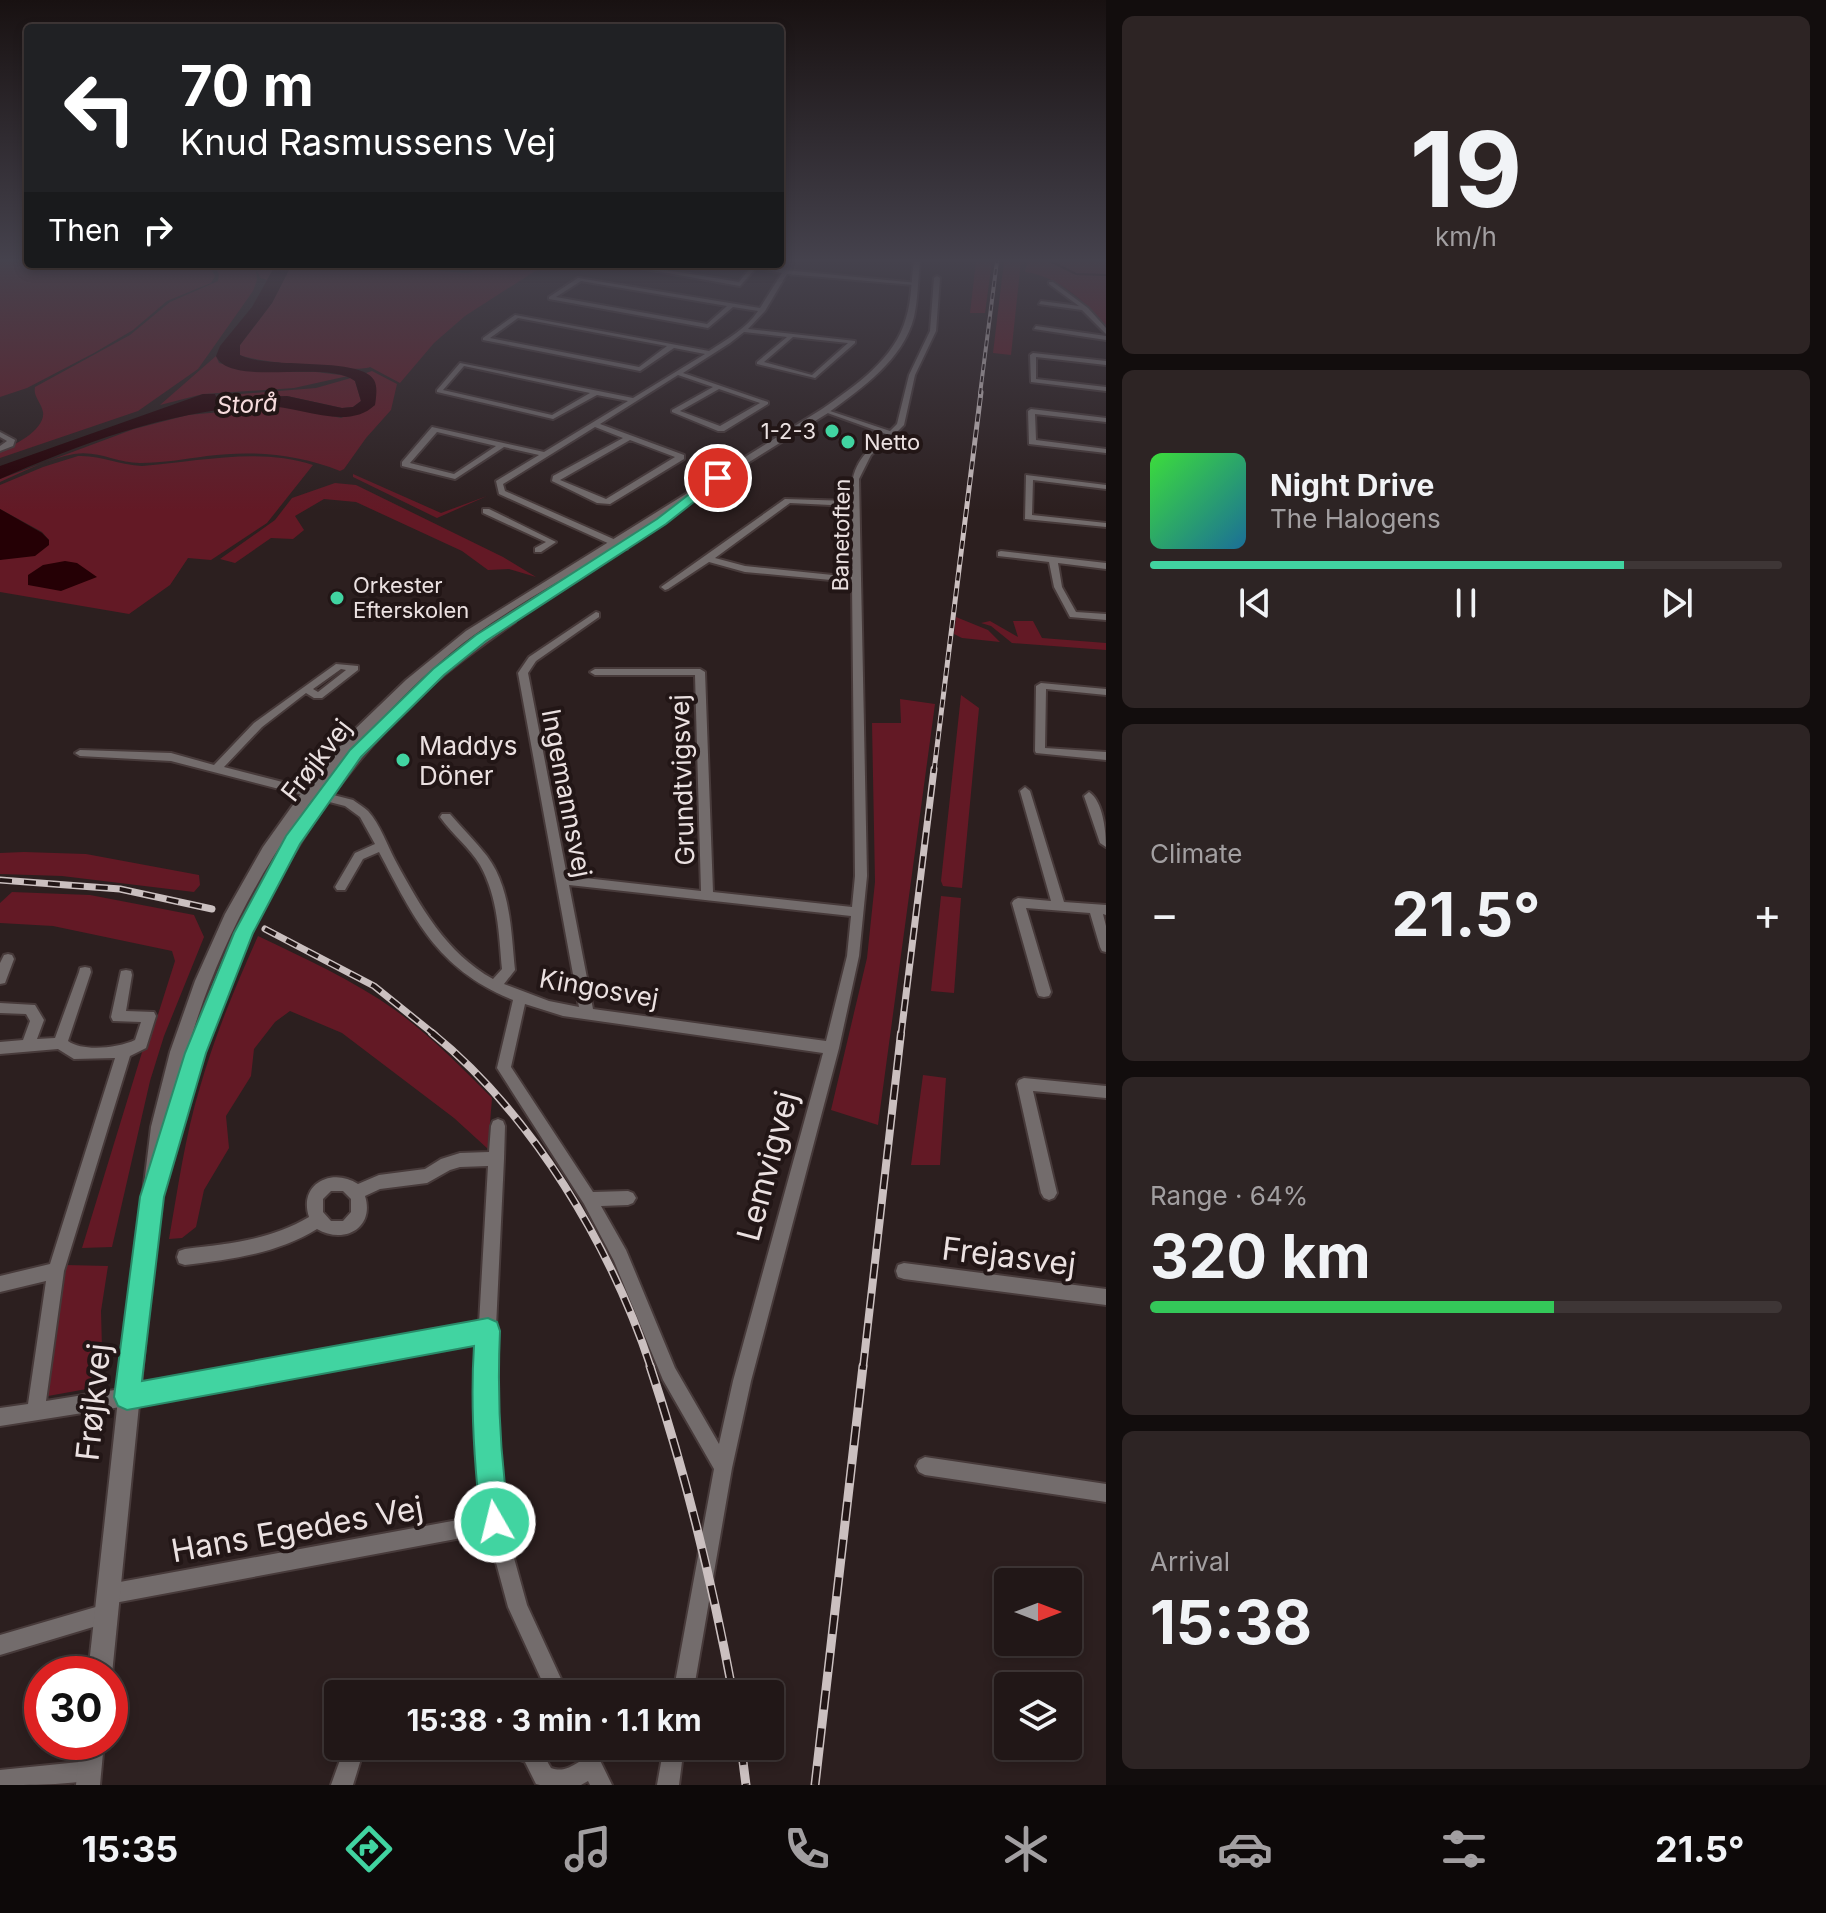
<!DOCTYPE html>
<html lang="en">
<head>
<meta charset="utf-8">
<style>
  body { margin:0; font-family:Inter,sans-serif; background:#2d2424; color:#f1f3f6; height:100vh; display:flex; flex-direction:column; font-size:30px; white-space:nowrap }
  * { box-sizing:border-box; margin:0 }
  p { font-size:26px; color:#a29fa1 }
  .icon { flex:none; width:44px; height:44px; fill:none; stroke:currentColor; stroke-width:2; stroke-linecap:round; stroke-linejoin:round }
  .map { position:relative; flex:1; overflow:hidden }
  .drawer { display:flex; flex-direction:column; gap:16px; padding:16px; background:#120d0d; width:720px }
  .drawer>* { flex:none }
  .top-card { position:absolute; left:24px; top:24px; width:760px; height:244px; border-radius:8px; box-shadow:0 4px 12px #0003,0 0 0 2px #3e3636; background:#202124; color:#fff; overflow:hidden }
  .needle { width:52px; rotate:90deg }
  .tools { position:absolute; left:994px; top:1568px; display:grid; gap:16px }
  .tools a { display:grid; place-items:center; width:88px; height:88px; border-radius:8px; background:#211717; box-shadow:0 4px 12px #0003,0 0 0 2px #3e3636; font-size:40px }
  .speed { position:absolute; left:24px; top:1656px; display:flex; gap:16px; font-size:40px; font-weight:700; text-align:center }
  .speed>* { display:grid; place-content:center; width:104px; height:104px; border-radius:50%; background:#211717; box-shadow:0 4px 12px #0003,0 0 0 2px #3e3636; line-height:1 }
  .speed .limit { border:12px solid #d22; background:#fff; color:#111 }
  .pin { position:absolute; display:grid; place-items:center; width:68px; height:68px; color:#fff; margin:-34px; border:4px solid #fff; border-radius:50%; box-shadow:0 2px 8px #0007 }
  .me { position:absolute; width:88px; margin:-44px; rotate:352deg; stroke-linejoin:round; filter:drop-shadow(0 0 6px #0008) }
  .turn { display:flex; align-items:center; gap:28px; height:168px; padding:0 24px; font-size:36px }
  .turn .icon { width:104px; height:104px; stroke-width:2.5 }
  .turn b { display:block; font-size:56px; line-height:68px }
  .then { display:flex; align-items:center; height:76px; padding:0 24px; background:#0003; gap:16px; font-size:30px }
  .big { font-size:60px; font-weight:700; line-height:1.1 }
  .drawer .widget { flex:1; display:flex; flex-direction:column; justify-content:center; gap:12px; min-width:0; padding:0 28px; border-radius:12px; background:#2d2424 }
  .drawer .dial { align-items:center; gap:0 }
  .dial b { font-size:104px; line-height:1 }
  .song { display:flex; align-items:center; gap:24px }
  .cover { width:96px; height:96px; border-radius:12px; background:linear-gradient(135deg,hsl(120 70% 55%),hsl(200 70% 35%)) }
  .played { height:8px; border-radius:4px; background:linear-gradient(90deg,#41d4a1 75%,#3e3636 75%) }
  .keys { display:flex; justify-content:space-around; direction:ltr }
  .heat { display:flex; justify-content:space-between; align-items:center; font-size:44px; direction:ltr }
  .charge { height:12px; border-radius:6px; background:linear-gradient(90deg,#34c759 64%,#3e3636 0) }
  .trip { position:absolute; left:324px; top:1680px; width:460px; height:80px; border-radius:8px; background:#211717; box-shadow:0 4px 12px #0003,0 0 0 2px #3e3636; font-weight:700; line-height:80px; text-align:center }
  .dock { display:flex; height:128px; justify-content:space-around; align-items:center; background:#0d0909; color:#a29fa1 }
  .dock .icon { width:56px; height:56px }
  .dock .active { color:#41d4a1 }
  .dock b { font-size:36px; color:#f1f3f6 }
  main { display:flex; flex:1; min-height:0 }
  .map>svg:first-child { display:block }
</style>
</head>
<body>
<main>
<div class="map">
<svg width="1106" height="1785" viewBox="0 0 1106 1785">
  <rect width="100%" height="100%" fill="#2c1f1f"/>
  <path fill="#631925" d="M0,261H28V264H208L215,276L211,283L167,301L133,330L94,353L27,388L0,397Z
    M976,261H992L985,313H970Z
    M1004,261H1021L1011,355L993,353Z
    M1028,261H1106V326C1087,303 1056,275 1025,272Z
    M213,264H276L267,280L260,278L256,268L257,280L253,291L198,369L138,411L0,458V450C13,447 46,429 43,412C41,402 33,397 35,387L130,335L170,302L218,281L219,274Z
    M292,264H419L441,271L468,273L496,264H546L465,316L434,343L400,383L370,367C360,373 254,362 240,355V345L272,303Z
    M216,356L219,363L257,372H316L348,376L294,388L203,394L160,405Z
    M372,371L397,384L391,410L366,438L344,469L340,471C298,454 252,450 207,456C185,459 163,463 140,463C117,463 98,450 74,454C49,458 23,472 0,482V479L134,429L188,415L285,406L341,418L375,405C376,391 378,381 366,373Z
    M351,378L355,381L361,401L353,407L342,408L287,396L222,399L216,396L316,388Z
    M78,456C101,455 119,465 142,466C198,462 258,447 313,465L267,523L211,560L188,558L170,585L129,614L0,592V560L49,540L42,532L0,509V485L43,467Z
    M353,474L441,513L487,496L437,518L353,477Z
    M335,483L356,485L503,557L536,577L509,569L488,570L462,551L356,502L324,499L295,516L304,530L293,539L271,538L235,563L220,559L275,520L292,498Z
    M956,617L988,630L1000,642L962,638L954,634Z
    M990,621L1018,637L1013,621H1033L1042,638L1106,643V650L1012,643L991,626L981,623Z
    M961,695L979,708L962,888L943,886L941,881Z
    M900,699L935,704L878,1125L831,1110L867,958L875,882L872,723H901Z
    M24,852L86,854L199,875L200,885L194,892L62,876L0,874V853Z
    M12,892L90,895L194,915L204,937L164,1036L150,1081L112,1247L82,1248L143,1049L148,1046L175,961L172,951L53,926L0,923V903Z
    M941,896L961,898L954,993L931,991Z
    M258,936C304,958 353,980 395,1010C431,1036 461,1067 492,1098L488,1149L454,1118L342,1033L290,1011L275,1022L254,1049L251,1076L226,1116L229,1148L204,1190L196,1227L182,1238L169,1239C178,1188 185,1136 200,1087C215,1035 236,985 258,936Z
    M923,1075L946,1078L940,1165H911Z
    M66,1265L108,1266L101,1311L103,1386L48,1396Z"/>
  <path fill="#250005" d="M276,264H292L272,303L240,345V355C268,370 360,356 374,380C378,387 376,397 375,405C347,432 298,405 264,406C173,409 83,443 0,479V466L203,394H215L217,399H222L287,396L342,408L353,407L361,401L355,381C324,359 231,388 216,356L220,346L252,307Z
    M0,509L42,533L49,540V545L35,556L0,560Z
    M65,561L77,563L97,577L61,591L28,585V575L43,565Z"/>
  <g fill="none" stroke-linecap="round" stroke-linejoin="round">
    <path stroke="#250005" stroke-width="2" d="M1050,261L1076,274L1106,275"/>
    <defs>
      <path id="minor" d="M617,264H630L739,282L751,267L741,264H755L785,270L917,283L914,285L787,274L765,311L748,329L855,341V343L815,378L757,364V362L787,337L744,332L730,343L683,373L768,402V404L724,431H718L672,412V410L713,387L678,375L600,424L684,455V459L610,504L597,503L552,481L553,476L623,438L595,427L503,484L505,491L627,545V549H621L499,494L496,481L539,455L504,447L455,479L402,466V462L432,427L544,452L628,401L597,395L553,419L437,392V390L460,363L633,398L705,354L674,348L640,371L483,340V338L515,315L709,351C726,340 747,328 758,311L733,307L708,328L549,299V297L578,278L760,308L782,273L756,268L740,286ZM581,281L727,306L707,324L556,297ZM518,318L667,346L639,367L490,338ZM793,337L848,343L812,375L764,362ZM464,366L590,393L552,415L443,390ZM719,389L760,403L720,426L680,411ZM437,432L496,446L454,474L410,463ZM630,440L675,457L606,499L560,480Z
        M937,276L940,278L936,331L915,375L904,425L896,433V436H892L871,455L859,479L867,876L859,956L839,1048L751,1381L732,1468L693,1694H673L714,1469L663,1380L614,1261L584,1204L497,1068L513,1000C437,969 415,920 379,852L363,859L345,890H337L335,887L355,853L375,844L360,817L345,806L171,761L80,756L75,753L80,750L171,753L214,765L254,723L336,664L358,666V670L322,698H314L306,693L262,727L224,767L353,800C358,804 364,807 368,811C380,824 387,845 395,860C420,906 446,953 493,979L502,969C499,934 498,897 480,865C470,848 452,834 440,817L442,814H450C462,828 476,842 487,856C511,888 511,932 515,970L504,984L549,1001L579,1007L518,673L529,657L596,612L599,613V617L536,661L528,673L567,876L701,891L695,675H595L590,672L595,669H700L705,672L713,892L852,907L855,876L852,582L745,572L709,562L668,589L665,590L661,587L785,499L851,501C851,466 860,457 886,434L822,411L827,410L890,431L897,424L909,375L930,331L934,278ZM790,503L851,506L852,577L745,566L715,558ZM341,669L346,670L318,692L313,689ZM569,885L851,916L847,956L826,1041L593,1009ZM525,1004L563,1016L823,1053L733,1381L719,1444L675,1368L626,1250L601,1206L628,1205L633,1203L636,1198L633,1193L628,1191L593,1192L511,1067Z
        M1049,282H1053L1088,308L1106,328V334L1082,310L1039,304L1041,301L1079,306L1049,284Z
        M1036,326L1106,336V340L1034,329Z
        M1033,353L1106,361V365L1036,357V379L1106,387V391L1031,382L1030,355Z
        M1031,409L1106,418V422L1035,414L1036,440L1106,449V453L1029,444L1028,411Z
        M0,432L15,440L13,446L0,451V446L7,441L0,437Z
        M1026,475L1106,485V489L1033,480L1032,515L1106,523V527L1025,519Z
        M483,509H489L556,542L541,552H535V548L546,542L483,513Z
        M1001,551L1106,563V569L1058,563L1062,587L1076,612L1106,614V620L1070,617L1054,587L1049,562L998,556V552Z
        M1041,683L1106,689V695L1046,689L1045,748L1106,752V760L1036,753L1035,751L1036,686Z
        M1025,787L1030,791L1064,902L1106,905V915L1103,914L1106,926V952L1102,951L1100,947L1090,913L1026,908L1051,992L1049,996L1044,997L1039,996L1037,992L1012,903L1014,900L1018,898L1051,901L1020,791Z
        M1089,792C1103,801 1106,831 1106,847L1100,843L1084,796Z
        M8,954L12,955L14,959L5,983L0,984V963L4,955Z
        M85,967L90,968L91,972L68,1041C83,1052 118,1048 135,1040L141,1022L113,1021L111,1017L121,971L126,970L131,971L132,975L126,1011L154,1012L156,1016L146,1048L130,1056L64,1271L46,1401L127,1388L479,1324L488,1166L460,1167L450,1170L427,1183L380,1189L365,1196C375,1228 344,1245 317,1229C276,1254 232,1259 185,1265L179,1263L177,1257L179,1251L185,1249C229,1244 270,1240 309,1217C298,1184 332,1167 358,1184L379,1175L425,1169L441,1159L460,1153L489,1152L491,1126L493,1121L498,1119L503,1121L505,1126L504,1159L493,1390L495,1455L504,1522L527,1605L568,1694H548L508,1607L488,1533L109,1604L102,1601L99,1594L102,1587L109,1584L485,1515L477,1455L475,1390L478,1341L127,1406L0,1426V1408L28,1404L46,1281L0,1292V1276L50,1264L115,1058L74,1059L58,1049L0,1054V1042L23,1040L30,1021L26,1014L0,1013V1003L35,1005L44,1020L37,1039L55,1038L79,972L80,968ZM331,1191H343L351,1199V1212L343,1221H331L323,1212V1199Z
        M1024,1078L1106,1086V1098L1033,1091L1057,1193L1054,1198L1049,1200L1044,1198L1041,1193L1017,1084L1019,1080Z
        M904,1263L1106,1289V1305L904,1279L898,1277L896,1271L898,1265Z
        M925,1457L1106,1484V1502L925,1475L919,1472L916,1466L919,1460Z
        M106,1604L113,1607L116,1614L113,1621L0,1655V1635Z
        M345,1746H365L353,1785H331Z
        M500,1746L539,1747L551,1768C562,1772 569,1768 579,1762L572,1746H593L612,1785H590L588,1781L581,1785H540L536,1784L525,1762L503,1753Z
        M664,1746H684L679,1785H657Z
        M89,1761L96,1765L100,1772L96,1779C70,1785 28,1785 0,1785V1770Z"/>
      <path id="tertiary" d="M914,261H920C918,279 918,299 914,317C903,360 862,388 828,413C749,462 671,511 592,561C553,585 512,608 474,635C445,656 418,681 393,707C287,812 213,940 178,1085C224,938 296,798 411,692C440,664 474,641 507,618H515V622C482,646 448,669 419,697C333,778 271,879 227,989C203,1047 187,1108 170,1168L167,1174L162,1176L112,1674L110,1678V1674H88L120,1381L151,1127L170,1052L195,981L225,914L263,847L305,788L352,732L406,680L466,631L822,409C855,386 895,359 906,318C912,299 911,280 914,261Z
        M80,1742H104L100,1785H76Z"/>
    </defs>
    <use href="#minor" stroke="#473a3a" stroke-width="4"/>
    <use href="#tertiary" stroke="#473a3a" stroke-width="4"/>
    <use href="#minor" fill="#736c6c" fill-rule="evenodd"/>
    <use href="#tertiary" fill="#736c6c" fill-rule="evenodd"/>
    <defs>
      <path id="rail-far4" d="M980,394L997,261"/>
      <path id="rail-far3" d="M934,771L981,392"/>
      <path id="rail-far2" d="M0,880L120,889L212,909
        M265,929L374,986L435,1035
        M901,1035L934,769"/>
      <path id="rail-far1" d="M432,1033C532,1114 611,1246 651,1368
        M863,1368L901,1033"/>
      <path id="rail" d="M650,1366C686,1475 712,1581 733,1694
        M741,1746L746,1785
        M815,1785L863,1366"/>
    </defs>
    <use href="#rail-far4" stroke="#cbc0c0" stroke-width="4"/>
    <use href="#rail-far3" stroke="#cbc0c0" stroke-width="5"/>
    <use href="#rail-far2" stroke="#cbc0c0" stroke-width="7"/>
    <use href="#rail-far1" stroke="#cbc0c0" stroke-width="8"/>
    <use href="#rail" stroke="#cbc0c0" stroke-width="9"/>
    <use href="#rail-far4" stroke="#221616" stroke-width="2" stroke-dasharray="6" stroke-linecap="butt"/>
    <use href="#rail-far3" stroke="#221616" stroke-width="3" stroke-dasharray="8" stroke-linecap="butt"/>
    <use href="#rail-far2" stroke="#221616" stroke-width="4" stroke-dasharray="12" stroke-linecap="butt"/>
    <use href="#rail-far1" stroke="#221616" stroke-width="5" stroke-dasharray="15" stroke-linecap="butt"/>
    <use href="#rail" stroke="#221616" stroke-width="6" stroke-dasharray="19" stroke-linecap="butt"/>
  </g>
  <linearGradient id="sky" x2="0" y2="1"><stop stop-color="#181111"/><stop offset="0.51" stop-color="#45424d"/><stop offset="1" stop-color="#45424d" stop-opacity="0"/></linearGradient>
  <rect width="1106" height="511" fill="url(#sky)"/>
  <path fill="#41d4a1" stroke="#2a8a69" stroke-width="2" d="M714,475L724,478L666,524L486,641L444,675L361,757L300,844L253,933L206,1053L164,1197L142,1381L488,1318L497,1322L500,1331C497,1396 500,1458 510,1522L505,1532L495,1536L485,1532L481,1522C474,1463 470,1406 474,1346L127,1410L118,1406L114,1397L140,1197L185,1053L234,933L286,836L350,750L433,669L476,635L657,519Z"/>
  <g fill="#41d4a1" stroke="#221616" stroke-width="3">
    <circle cx="832" cy="431" r="8"/>
    <circle cx="848" cy="442" r="8"/>
    <circle cx="337" cy="598" r="8"/>
    <circle cx="403" cy="760" r="8"/>
  </g>
  <g text-anchor="middle" dominant-baseline="central" stroke-width="8" stroke-linejoin="round" paint-order="stroke">
    <g font-size="22" fill="#ebe1e1" stroke="#221616" text-anchor="start">
      <text x="816" y="431" text-anchor="end">1-2-3</text>
      <text x="864" y="442">Netto</text>
      <text x="353" y="585">Orkester<tspan x="353" dy="25">Efterskolen</tspan></text>
    </g>
    <g font-size="22" fill="#ebe1e1" stroke="#221616">
      <text transform="translate(841 535) rotate(-89)">Banetoften</text>
    </g>
    <g font-size="24" font-style="italic" fill="#f6dcdd" stroke="#221616">
      <text transform="translate(247 404) rotate(-3)">Storå</text>
    </g>
    <g font-size="26" fill="#ebe1e1" stroke="#221616" text-anchor="start">
      <text x="419" y="745">Maddys<tspan x="419" dy="30">Döner</tspan></text>
    </g>
    <g font-size="26" fill="#ebe1e1" stroke="#221616">
      <text transform="translate(316 760) rotate(-52)">Frøjkvej</text>
      <text transform="translate(682 780) rotate(-92)">Grundtvigsvej</text>
      <text transform="translate(567 793) rotate(79)">Ingemannsvej</text>
      <text transform="translate(599 988) rotate(10)">Kingosvej</text>
    </g>
    <g font-size="32" fill="#ebe1e1" stroke="#221616">
      <text transform="translate(767 1166) rotate(-75)">Lemvigvej</text>
      <text transform="translate(1009 1256) rotate(7)">Frejasvej</text>
      <text transform="translate(93 1402) rotate(-84)">Frøjkvej</text>
      <text transform="translate(297 1529) rotate(-10)">Hans Egedes Vej</text>
    </g>
  </g>
</svg>
<div class="tools">
<a><svg class="needle" viewBox="-14 -14 28 28"><path d="M0-13l5 13h-10z" fill="#e53935"/><path d="M0 13l5-13h-10z" fill="#a29fa1"/></svg></a>
<a><svg class="icon" aria-label="layers" viewBox="0 0 24 24"><path d="M12 4l9 5-9 5-9-5zM3 14l9 5 9-5"/></svg></a>
</div>
<div class="speed"><div class="limit">30</div></div>
<div class="pin" style="left:718px;top:478px;background:#d93025"><svg class="icon" aria-label="arrive" viewBox="0 0 24 24"><path d="M6 21V4h12l-3 4 3 4H6"/></svg></div>
<svg class="me" style="left:495px;top:1522px" viewBox="-20 -20 40 40"><circle r="17" fill="#41d4a1" stroke="#fff" stroke-width="3"/><path d="M0-11L8 9 0 5-8 9z" fill="#fff"/></svg>
<div class="trip">15:38 · 3 min · 1.1 km</div>
<div class="top-card">
<div class="turn"><svg class="icon" aria-label="left" viewBox="0 0 24 24"><path d="M17 20v-9H6M10 6l-5 5 5 5"/></svg><div><b>70 m</b>Knud Rasmussens Vej</div></div>
<div class="then">Then<svg class="icon" aria-label="right" viewBox="0 0 24 24"><path d="M7 20v-9h11M14 6l5 5-5 5"/></svg></div>
</div>
</div>
<section class="drawer">
<div class="widget dial"><b>19</b><p>km/h</p></div>
<div class="widget">
<div class="song"><i class="cover"></i><div><b>Night Drive</b><p>The Halogens</p></div></div>
<div class="played"></div>
<div class="keys"><svg class="icon" aria-label="previous" viewBox="0 0 24 24"><path d="M18 5L8 12l10 7zM5 5v14"/></svg><svg class="icon" aria-label="pause" viewBox="0 0 24 24"><path d="M8 5v14M16 5v14"/></svg><svg class="icon" aria-label="next" viewBox="0 0 24 24"><path d="M6 5l10 7-10 7zM19 5v14"/></svg></div>
</div>
<div class="widget"><p>Climate</p>
<div class="heat"><a>−</a><b class="big">21.5°</b><a>+</a></div>
</div>
<div class="widget"><p>Range · 64%</p><b class="big">320 km</b><div class="charge"></div></div>
<div class="widget"><p>Arrival</p><b class="big">15:38</b></div>
</section>
</main>
<nav class="dock">
<b>15:35</b>
<svg class="icon active" aria-label="directions" viewBox="0 0 24 24"><path d="M12 3l9 9-9 9-9-9zM9 14v-3h6M13 9l2 2-2 2"/></svg>
<svg class="icon" aria-label="music" viewBox="0 0 24 24"><path d="M9 18V5l10-2v13"/><circle cx="6" cy="18" r="3"/><circle cx="16" cy="16" r="3"/></svg>
<svg class="icon" aria-label="phone" viewBox="0 0 24 24"><path d="M5 4h4l2 5-3 2q2 4 5 5l2-3 5 2v4C11 20 4 13 5 4z"/></svg>
<svg class="icon" aria-label="climate" viewBox="0 0 24 24"><path d="M12 3v18M4 7l16 10M4 17L20 7"/></svg>
<svg class="icon" aria-label="car" viewBox="0 0 24 24"><path d="M5 17H2v-5l4-1 3-4h7l3 4 3 1v5h-3M9 17h6M6 11h13"/><circle cx="7" cy="17" r="2"/><circle cx="17" cy="17" r="2"/></svg>
<svg class="icon" aria-label="filters" viewBox="0 0 24 24"><path d="M4 7h16M4 17h16"/><circle cx="9" cy="7" r="2"/><circle cx="15" cy="17" r="2"/></svg>
<b>21.5°</b>
</nav>
</body>
</html>
